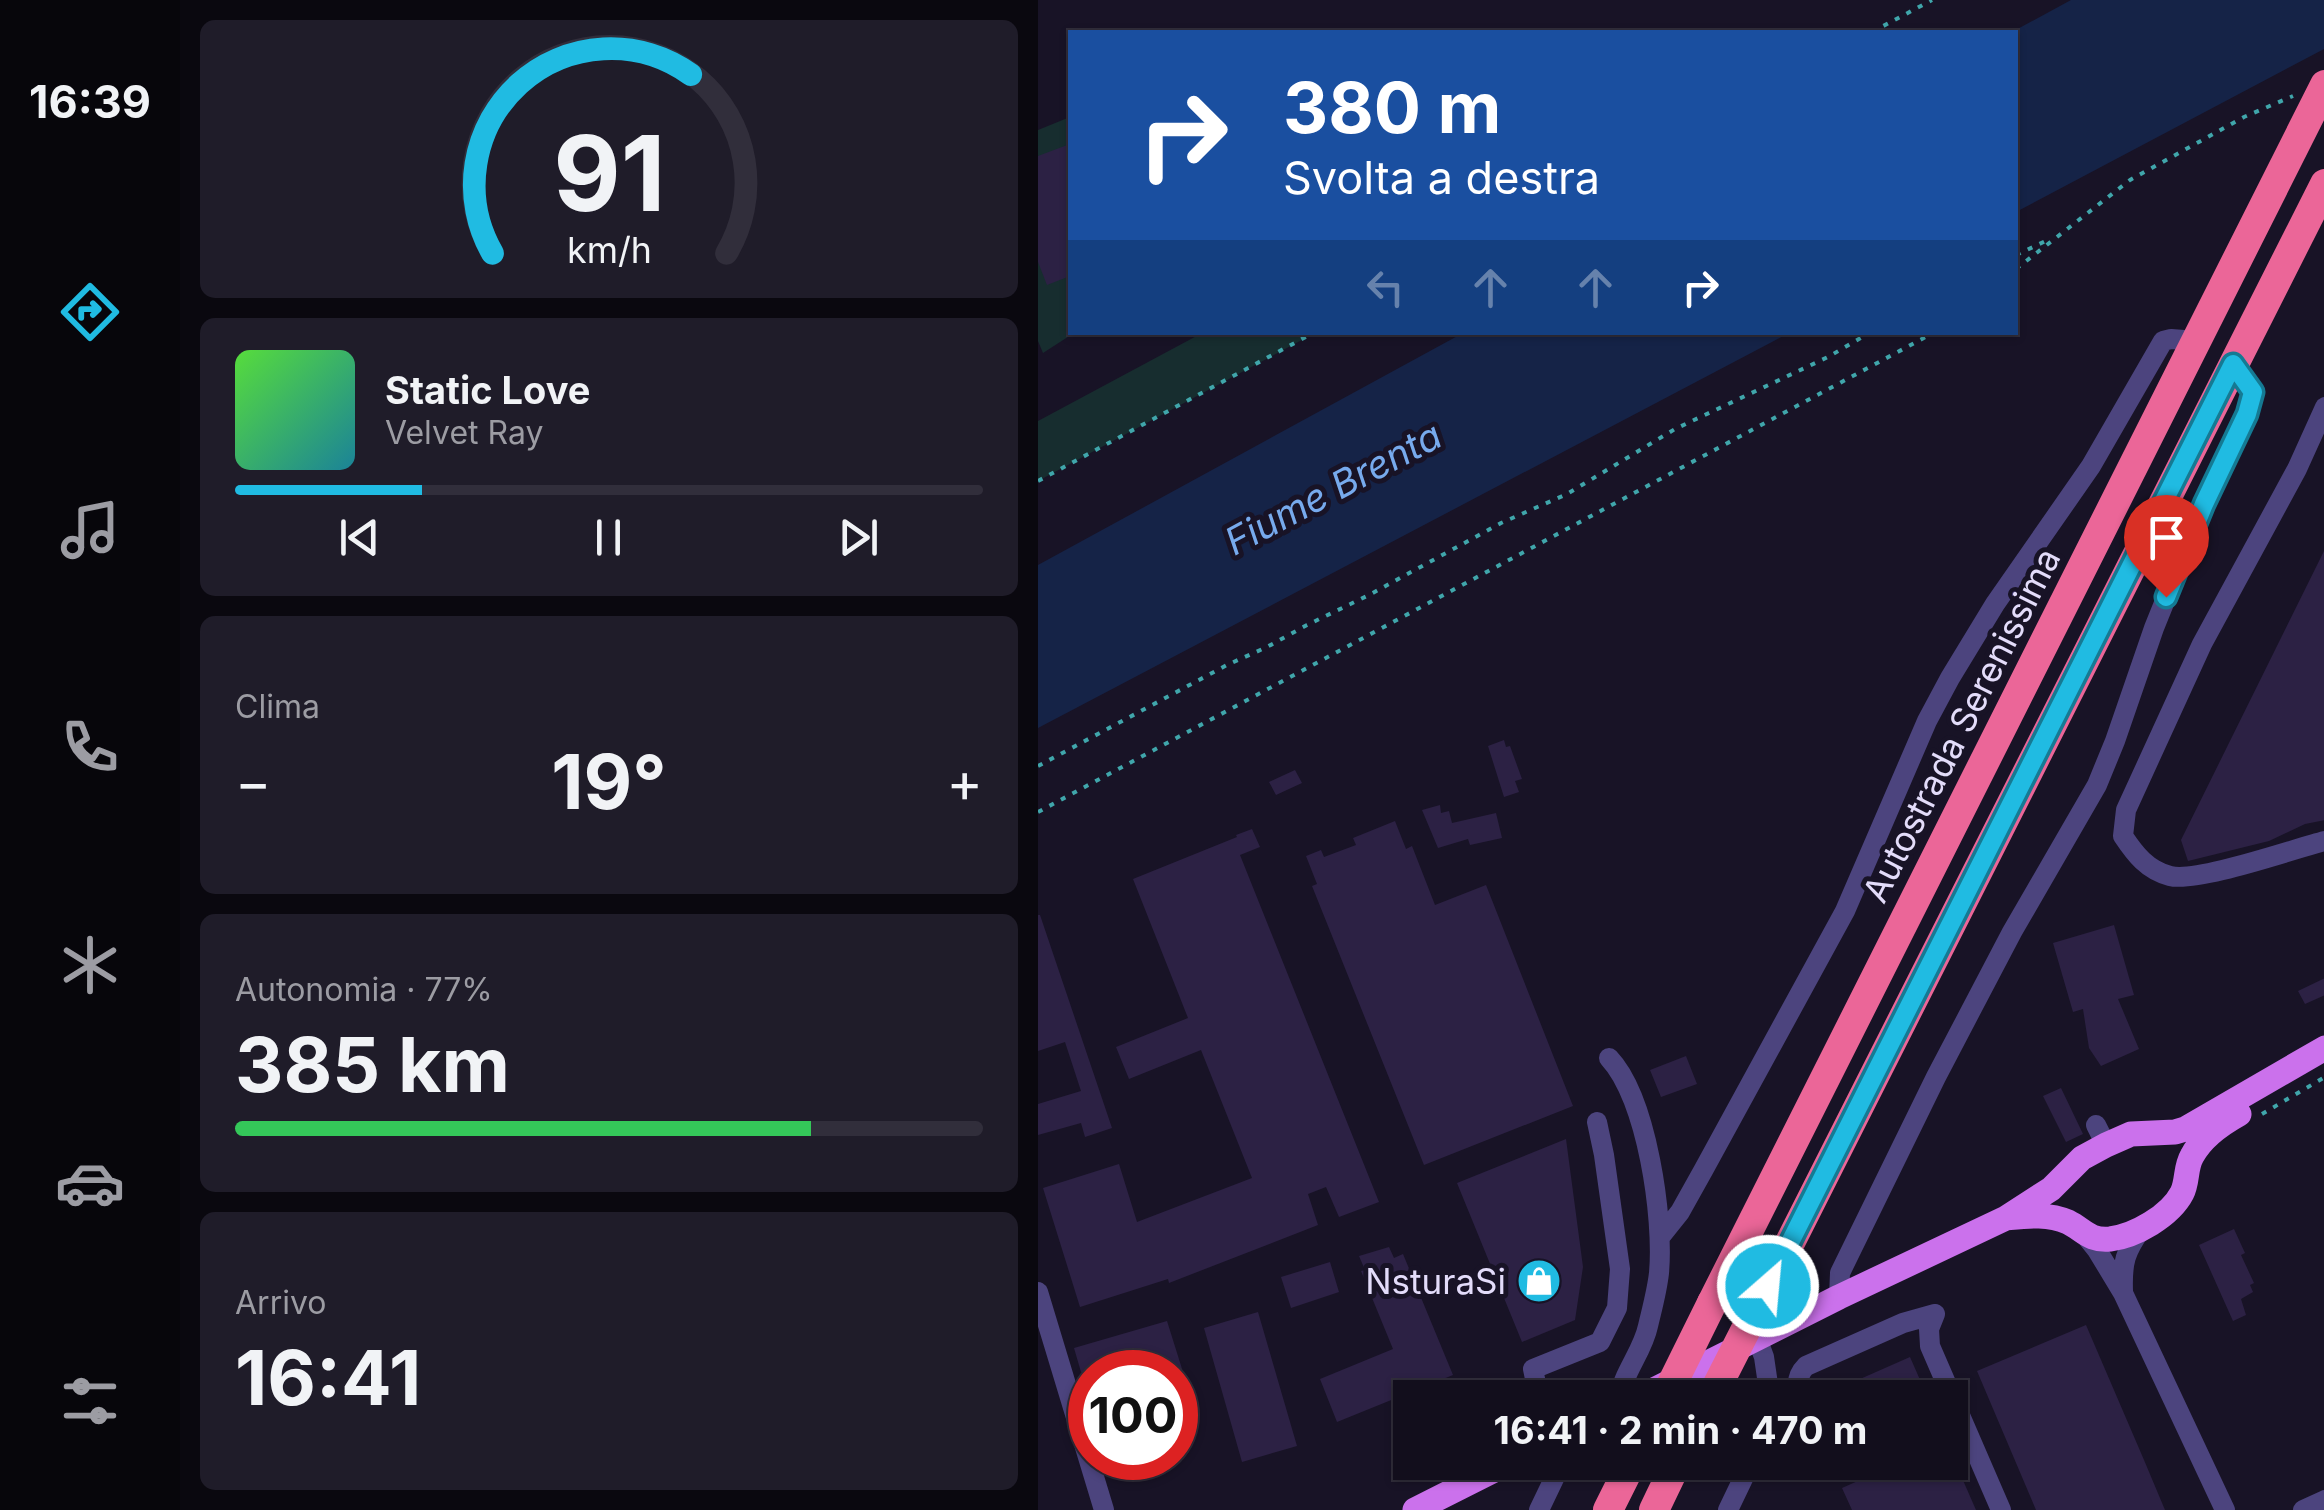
<!DOCTYPE html>
<html lang="it">
<head>
<meta charset="utf-8">
<style>
  body { margin:0; font-family:Inter,sans-serif; background:#1f1c29; color:#f1f3f6; height:100vh; display:flex; flex-direction:column; font-size:38px; white-space:nowrap }
  * { box-sizing:border-box; margin:0 }
  p { font-size:32px; color:#9c9ca3 }
  .icon { flex:none; width:55px; height:55px; fill:none; stroke:currentColor; stroke-width:2; stroke-linecap:round; stroke-linejoin:round }
  .map { position:relative; flex:1; overflow:hidden }
  .panel { display:flex; flex-direction:column; gap:20px; padding:20px; background:#0a080f; width:858px }
  .panel>* { flex:none }
  .hud { position:absolute; left:30px; top:30px; width:950px; height:305px; border-radius:0px; box-shadow:0 2px 8px #0004,0 0 0 2px #312e3b; background:#1a4fa0; color:#fff; overflow:hidden }
  .speed { position:absolute; left:30px; top:1350px; display:flex; gap:20px; font-size:50px; font-weight:700; text-align:center }
  .speed>* { display:grid; place-content:center; width:130px; height:130px; border-radius:50%; background:#120e1c; box-shadow:0 2px 8px #0004,0 0 0 2px #312e3b; line-height:1 }
  .speed .limit { border:15px solid #d22; background:#fff; color:#111 }
  .pin { position:absolute; display:grid; place-items:center; width:85px; height:85px; color:#fff; margin:-102px -42px; border-radius:50% 50% 50% 0; rotate:-45deg; box-shadow:0 0 10px #0007 }
  .pin .icon { rotate:45deg }
  .me { position:absolute; width:110px; margin:-55px; rotate:27deg; stroke-linejoin:round; filter:drop-shadow(0 0 8px #0008) }
  .turn { display:flex; align-items:center; gap:35px; height:210px; padding:0 50px; font-size:45px }
  .turn .icon { width:130px; height:130px; stroke-width:2.5 }
  .turn b { display:block; font-size:70px; line-height:85px }
  .lanes { display:flex; align-items:center; height:95px; padding:0 50px; background:#0003; justify-content:center; gap:50px; direction:ltr }
  .lanes .off { opacity:.35 }
  .big { font-size:75px; font-weight:700; line-height:1.1 }
  .panel .card { flex:1; display:flex; flex-direction:column; justify-content:center; gap:15px; min-width:0; padding:0 35px; border-radius:15px; background:#1f1c29 }
  .panel .dial { align-items:center; gap:0 }
  .dial svg { height:260px; overflow:visible; fill:none; stroke:#312e3b; stroke-width:7; stroke-linecap:round; text-anchor:middle }
  .dial text { fill:#f1f3f6; stroke:none }
  .song { display:flex; align-items:center; gap:30px }
  .cover { width:120px; height:120px; border-radius:15px; background:linear-gradient(135deg,hsl(110 70% 55%),hsl(190 70% 35%)) }
  .played { height:10px; border-radius:5px; background:linear-gradient(90deg,#20bbe2 25%,#312e3b 25%) }
  .keys { display:flex; justify-content:space-around; direction:ltr }
  .heat { display:flex; justify-content:space-between; align-items:center; font-size:55px; direction:ltr }
  .charge { height:15px; border-radius:8px; background:linear-gradient(90deg,#34c759 77%,#312e3b 0) }
  .trip { position:absolute; left:355px; top:1380px; width:575px; height:100px; border-radius:0px; background:#120e1c; box-shadow:0 2px 8px #0004,0 0 0 2px #312e3b; font-weight:700; line-height:100px; text-align:center }
  main { display:flex; flex:1; min-height:0 }
  .tab-bar { display:flex; flex-direction:column; width:180px; justify-content:space-around; align-items:center; background:#07060b; color:#9c9ca3 }
  .tab-bar .icon { width:70px; height:70px }
  .tab-bar .selected { color:#20bbe2 }
  .tab-bar b { font-size:45px; color:#f1f3f6 }
  .map>svg:first-child { display:block }
</style>
</head>
<body>
<main>
<nav class="tab-bar">
<b>16:39</b>
<svg class="icon selected" aria-label="directions" viewBox="0 0 24 24"><path d="M12 3l9 9-9 9-9-9zM9 14v-3h6M13 9l2 2-2 2"/></svg>
<svg class="icon" aria-label="music" viewBox="0 0 24 24"><path d="M9 18V5l10-2v13"/><circle cx="6" cy="18" r="3"/><circle cx="16" cy="16" r="3"/></svg>
<svg class="icon" aria-label="phone" viewBox="0 0 24 24"><path d="M5 4h4l2 5-3 2q2 4 5 5l2-3 5 2v4C11 20 4 13 5 4z"/></svg>
<svg class="icon" aria-label="climate" viewBox="0 0 24 24"><path d="M12 3v18M4 7l16 10M4 17L20 7"/></svg>
<svg class="icon" aria-label="car" viewBox="0 0 24 24"><path d="M5 17H2v-5l4-1 3-4h7l3 4 3 1v5h-3M9 17h6M6 11h13"/><circle cx="7" cy="17" r="2"/><circle cx="17" cy="17" r="2"/></svg>
<svg class="icon" aria-label="filters" viewBox="0 0 24 24"><path d="M4 7h16M4 17h16"/><circle cx="9" cy="7" r="2"/><circle cx="15" cy="17" r="2"/></svg>
</nav>
<section class="panel">
<div class="card dial"><svg viewBox="0 0 100 80">
<path d="M14 69A42 42 0 1 1 86 69"/>
<path d="M14 69A42 42 0 0 1 75 14" stroke="#20bbe2"/>
<text x="50" y="56" font-size="32" font-weight="700">91</text>
<text x="50" y="72" font-size="11">km/h</text>
</svg></div>
<div class="card">
<div class="song"><i class="cover"></i><div><b>Static Love</b><p>Velvet Ray</p></div></div>
<div class="played"></div>
<div class="keys"><svg class="icon" aria-label="previous" viewBox="0 0 24 24"><path d="M18 5L8 12l10 7zM5 5v14"/></svg><svg class="icon" aria-label="pause" viewBox="0 0 24 24"><path d="M8 5v14M16 5v14"/></svg><svg class="icon" aria-label="next" viewBox="0 0 24 24"><path d="M6 5l10 7-10 7zM19 5v14"/></svg></div>
</div>
<div class="card"><p>Clima</p>
<div class="heat"><a>−</a><b class="big">19°</b><a>+</a></div>
</div>
<div class="card"><p>Autonomia · 77%</p><b class="big">385 km</b><div class="charge"></div></div>
<div class="card"><p>Arrivo</p><b class="big">16:41</b></div>
</section>
<div class="map">
<svg width="1287" height="1510" viewBox="0 0 1287 1510">
  <rect width="100%" height="100%" fill="#181326"/>
  <path fill="#172d2f" d="M32,117V332L36,333L5,353L0,341V130Z
    M166,332L277,333L0,481V421Z"/>
  <path fill="#152347" d="M1033,0H1286V49L978,212V32H974Z
    M425,333H751L0,728V565Z"/>
  <path fill="#2c2144" d="M32,144V276L9,285L0,262V156Z
    M1287,549V820L1267,824L1231,841L1150,861L1143,840Z
    M466,740L468,747L472,746L484,779L477,781L481,792L466,797L450,746Z
    M257,770L264,783L238,795L231,782Z
    M402,805L403,813L411,811L414,823L458,813L464,838L432,845L430,839L400,848L384,810Z
    M357,821L368,849L374,846L397,905L448,885L535,1106L386,1165L274,886L279,884L268,856L283,850L286,857L318,845L315,838Z
    M214,829L222,847L202,855L341,1202L301,1217L288,1187L270,1194L280,1225L131,1283L130,1279L42,1307L5,1188L81,1164L99,1222L214,1178L163,1050L91,1079L78,1047L150,1018L95,879L199,837L198,835Z
    M0,915H2L74,1128L47,1137L43,1123L0,1135V1104L43,1091L27,1042L0,1051Z
    M1076,925L1096,995L1080,999L1101,1049L1063,1066L1051,1048L1045,1009L1035,1012L1015,943Z
    M1287,978V995L1267,1004L1260,991Z
    M648,1056L659,1084L623,1097L612,1070Z
    M1023,1088L1045,1134L1028,1142L1005,1096Z
    M528,1139L545,1267L537,1320L484,1342L419,1183Z
    M1196,1229L1207,1253L1203,1255L1216,1283L1212,1285L1215,1292L1203,1299L1208,1315L1195,1321L1161,1245Z
    M351,1247L356,1258L365,1254L415,1375L299,1422L282,1379L355,1349L323,1271L327,1270L321,1256Z
    M292,1262L301,1292L253,1308L243,1277Z
    M220,1312L259,1446L204,1462L166,1328Z
    M129,1321L145,1372H43L36,1348Z
    M1048,1325L1106,1460L1127,1510H998L939,1371Z
    M872,1357L890,1398H779Z
    M814,1462H917L938,1510H814L804,1488L822,1480Z"/>
  <g fill="none" stroke-linecap="round" stroke-linejoin="round">
    <path stroke="#40a6ab" stroke-width="4" stroke-dasharray="5 8" stroke-linecap="butt" d="M834,32L894,0
      M978,255L1012,239
      M978,269L1092,180L1206,117L1255,96
      M0,481L277,332
      M0,766L189,665L229,647L269,625L331,595L463,523L529,494L637,429L790,357L833,332
      M0,812L897,332
      M1224,1114L1287,1077"/>
    <path stroke="#4c447e" stroke-width="20" d="M1287,407L1259,469L1164,644L1088,810L1085,836C1097,854 1109,870 1132,876C1159,883 1255,849 1287,841
      M571,1058C609,1098 626,1218 621,1273C619,1291 614,1309 610,1326C605,1351 585,1373 581,1398
      M1058,1125L1068,1145
      M1047,1235L1059,1250L1085,1293L1187,1510
      M622,1237L642,1212L666,1169L807,911L889,721L912,678L957,604L1053,466L1125,341L1133,339L1159,341
      M1085,1291C1084,1262 1087,1252 1104,1228
      M0,1292L66,1510
      M801,1297L802,1273L898,1077L974,932L1059,785L1077,741L1116,628L1166,504L1209,414L1215,393L1195,364
      M897,1314L891,1329L892,1346L963,1510
      M719,1338L726,1357L732,1398
      M501,1398L495,1369L562,1342L579,1308L582,1269L566,1155L559,1122
      M763,1398C758,1386 759,1375 768,1366L865,1323L897,1314
      M501,1510L524,1462
      M690,1510L713,1462
      M1265,1510L1287,1500"/>
    <path stroke="#cb71ec" stroke-width="25" d="M968,1218C988,1216 1010,1213 1030,1222C1046,1230 1051,1241 1072,1239C1097,1236 1132,1216 1144,1193C1150,1181 1147,1168 1154,1156C1164,1137 1183,1124 1201,1114
      M600,1398L801,1297L968,1218L1013,1189L1044,1158L1068,1145L1093,1134L1137,1132L1147,1129L1287,1048
      M377,1510L472,1462"/>
    <path stroke="#eb6698" stroke-width="30" d="M730,1286L1287,184
      M674,1303L1287,85
      M570,1510L594,1462
      M616,1510L639,1462"/>
    <path stroke="#eb6698" stroke-width="30" d="M627,1398L674,1303
      M673,1398L730,1286"/>
  </g>
  <g fill="none" stroke-linecap="round" stroke-linejoin="round">
    <defs>
      <path id="route" d="M730,1286L1195,364L1215,392L1209,414L1166,504L1128,597"/>
    </defs>
    <use href="#route" stroke="#157a93" stroke-width="25"/>
    <use href="#route" stroke="#20bbe2" stroke-width="18"/>
  </g>
  <defs>
    <symbol id="shop-disc" viewBox="-11 -11 22 22"><circle r="9.5" fill="#20bbe2" stroke="#181326"/><path d="M-5-2.5h2.3a2.7 3.5 0 0 1 5.4 0H5L5.5 6h-11ZM-1.5-2.5h3a1.5 2.3 0 0 0-3 0Z" fill="#fff"/></symbol>
  </defs>
  <g fill-rule="evenodd">
    <use href="#shop-disc" x="476" y="1256" width="50" height="50"/>
  </g>
  <g text-anchor="middle" dominant-baseline="central" stroke-width="10" stroke-linejoin="round" paint-order="stroke">
    <g font-size="35" fill="#e3dcfa" stroke="#181326">
      <text transform="translate(923 725) rotate(-63)">Autostrada Serenissima</text>
    </g>
    <g font-size="35" fill="#e3dcfa" stroke="#181326" text-anchor="end">
      <text x="468" y="1281">NsturaSi</text>
    </g>
    <g font-size="38" font-style="italic" fill="#77aaed" stroke="#181326">
      <text transform="translate(295 488) rotate(-28)">Fiume Brenta</text>
    </g>
  </g>
</svg>
<div class="speed"><div class="limit">100</div></div>
<div class="pin" style="left:1128px;top:597px;background:#d93025"><svg class="icon" aria-label="arrive" viewBox="0 0 24 24"><path d="M6 21V4h12l-3 4 3 4H6"/></svg></div>
<svg class="me" style="left:730px;top:1286px" viewBox="-20 -20 40 40"><circle r="17" fill="#20bbe2" stroke="#fff" stroke-width="3"/><path d="M0-11L8 9 0 5-8 9z" fill="#fff"/></svg>
<div class="trip">16:41 · 2 min · 470 m</div>
<div class="hud">
<div class="turn"><svg class="icon" aria-label="right" viewBox="0 0 24 24"><path d="M7 20v-9h11M14 6l5 5-5 5"/></svg><div><b>380 m</b>Svolta a destra</div></div>
<div class="lanes"><svg class="icon off" aria-label="left" viewBox="0 0 24 24"><path d="M17 20v-9H6M10 6l-5 5 5 5"/></svg><svg class="icon off" aria-label="ahead" viewBox="0 0 24 24"><path d="M12 20V5M6 11l6-6 6 6"/></svg><svg class="icon off" aria-label="ahead" viewBox="0 0 24 24"><path d="M12 20V5M6 11l6-6 6 6"/></svg><svg class="icon" aria-label="right" viewBox="0 0 24 24"><path d="M7 20v-9h11M14 6l5 5-5 5"/></svg></div>
</div>
</div>
</main>
</body>
</html>
